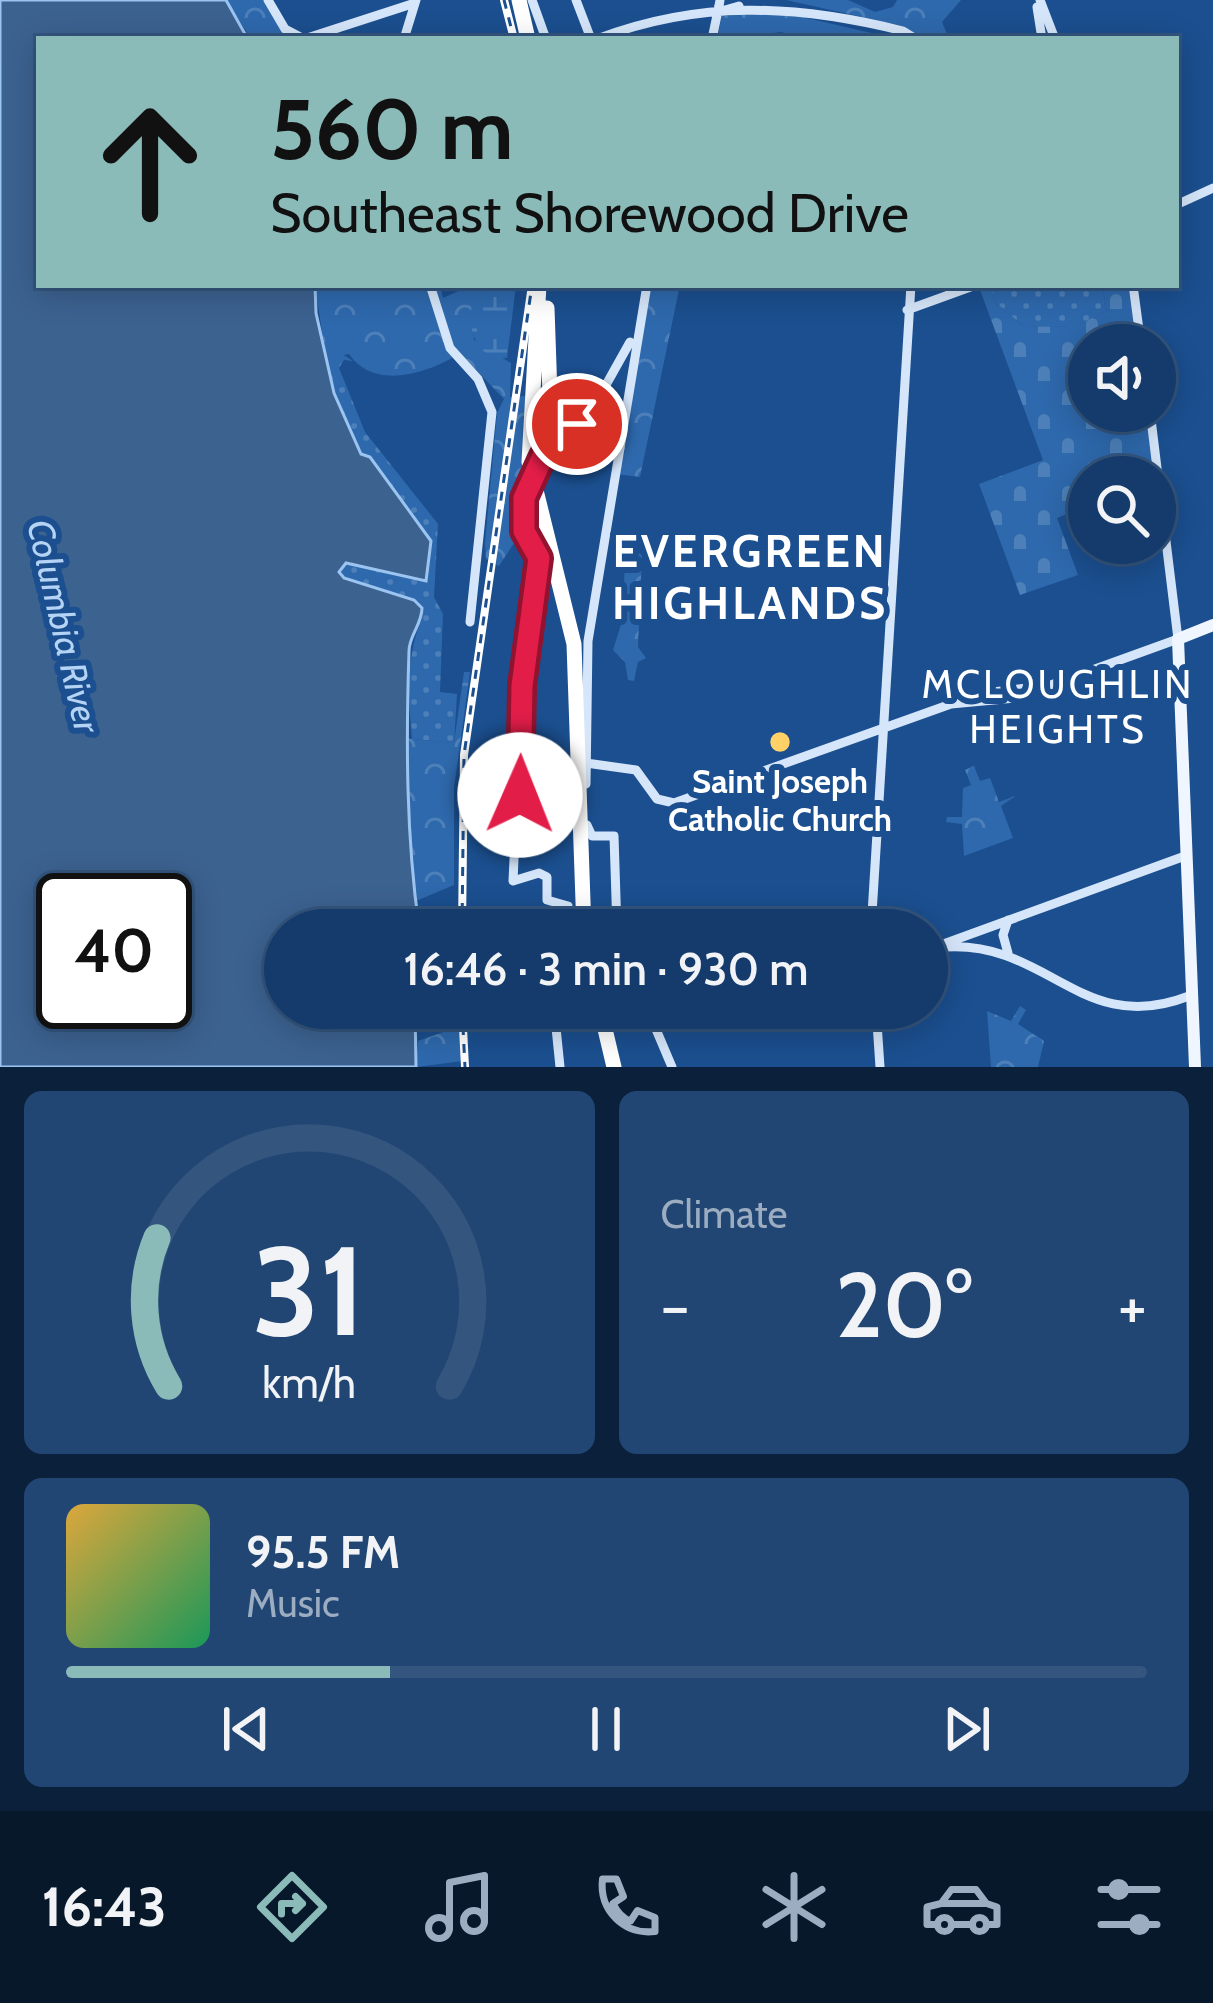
<!DOCTYPE html>
<html lang="en">
<head>
<meta charset="utf-8">
<style>
  body { margin:0; font-family:Cabin,sans-serif; background:#214673; color:#f1f3f6; height:100vh; display:flex; flex-direction:column; font-size:45px; white-space:nowrap }
  * { box-sizing:border-box; margin:0 }
  p { font-size:39px; color:#9dadc1 }
  .icon { flex:none; width:66px; height:66px; fill:none; stroke:currentColor; stroke-width:2; stroke-linecap:round; stroke-linejoin:round }
  .map { position:relative; height:1067px; overflow:hidden }
  .drawer { display:flex; flex-direction:column; gap:24px; padding:24px; background:#0b203b; flex:1 }
  .drawer>* { flex:none }
  .top-card { position:absolute; left:36px; top:36px; width:1143px; height:252px; border-radius:0px; box-shadow:0 6px 30px #0003,0 0 0 3px #33557e; background:#8bbbb9; color:#111; overflow:hidden }
  .tools { position:absolute; left:1068px; top:324px; display:grid; gap:24px }
  .tools a { display:grid; place-items:center; width:108px; height:108px; border-radius:50%; background:#143b6b; box-shadow:0 6px 30px #0003,0 0 0 3px #33557e; font-size:60px }
  .speed { position:absolute; left:36px; top:873px; display:flex; gap:24px; font-size:60px; font-weight:700; text-align:center }
  .speed>* { display:grid; place-content:center; width:156px; height:156px; border-radius:50%; background:#143b6b; box-shadow:0 6px 30px #0003,0 0 0 3px #33557e; line-height:1 }
  .speed .limit { border:6px solid #111; border-radius:18px; background:#fff; color:#111 }
  .pin { position:absolute; display:grid; place-items:center; width:102px; height:102px; color:#fff; margin:-51px; border:6px solid #fff; border-radius:50%; box-shadow:0 3px 12px #0007 }
  .me { position:absolute; width:132px; margin:-66px; rotate:1deg; stroke-linejoin:round; filter:drop-shadow(0 0 9px #0008) }
  .turn { display:flex; align-items:center; gap:42px; height:252px; padding:0 36px; font-size:54px }
  .turn .icon { width:156px; height:156px; stroke-width:2.5 }
  .turn b { display:block; font-size:84px; line-height:102px }
  .big { font-size:90px; font-weight:600; line-height:1.1 }
  .drawer .tile { flex:1; display:flex; flex-direction:column; justify-content:center; gap:18px; min-width:0; padding:0 42px; border-radius:18px; background:#214673 }
  .drawer .dial { align-items:center; gap:0 }
  .dial svg { height:312px; overflow:visible; fill:none; stroke:#33557e; stroke-width:7; stroke-linecap:round; text-anchor:middle }
  .dial text { fill:#f1f3f6; stroke:none }
  .song { display:flex; align-items:center; gap:36px }
  .cover { width:144px; height:144px; border-radius:18px; background:linear-gradient(135deg,hsl(40 70% 55%),hsl(150 70% 35%)) }
  .played { height:12px; border-radius:6px; background:linear-gradient(90deg,#8bbbb9 30%,#33557e 30%) }
  .keys { display:flex; justify-content:space-around; direction:ltr }
  .heat { display:flex; justify-content:space-between; align-items:center; font-size:66px; direction:ltr }
  .drawer .tiles { flex:1; display:grid; gap:24px; grid-template-columns:1fr 1fr }
  .tile:last-child { grid-column:span 2 }
  .trip { position:absolute; left:264px; top:909px; width:684px; height:120px; border-radius:60px; background:#143b6b; box-shadow:0 6px 30px #0003,0 0 0 3px #33557e; font-weight:600; line-height:120px; text-align:center }
  .tab-bar { display:flex; height:192px; justify-content:space-around; align-items:center; background:#08182b; color:#9dadc1 }
  .tab-bar .icon { width:84px; height:84px }
  .tab-bar .current { color:#8bbbb9 }
  .tab-bar b { font-size:54px; color:#f1f3f6 }
  .map>svg:first-child { display:block }
</style>
</head>
<body>
<div class="map">
<svg width="1213" height="1067" viewBox="0 0 1213 1067">
  <defs>
    <pattern id="grass-dots" width="8" height="8" patternUnits="userSpaceOnUse" patternTransform="scale(3)"><rect width="8" height="8" fill="#2e69ad"/><path d="M2 2h.1M6 6h.1" fill="none" stroke="#4d80b9" stroke-width="1.8" stroke-linecap="round"/></pattern>
    <pattern id="forest-crowns" width="20" height="18" patternUnits="userSpaceOnUse" patternTransform="scale(3)"><rect width="20" height="18" fill="#2e69ad"/><path d="M2 6a3 3 0 1 1 6 0M12 15a3 3 0 1 1 6 0" fill="none" stroke="#4d80b9"/></pattern>
    <pattern id="wetland-marsh" width="20" height="14" patternUnits="userSpaceOnUse" patternTransform="scale(3)"><rect width="20" height="14" fill="#2e69ad"/><path d="M1 5h8M5 5V1M11 12h8M15 12V8" fill="none" stroke="#4d80b9"/></pattern>
    <pattern id="cemetery-stones" width="16" height="16" patternUnits="userSpaceOnUse" patternTransform="scale(3)"><rect width="16" height="16" fill="#2e69ad"/><path d="M2 7V4a2 2 0 0 1 4 0v3zM10 15v-3a2 2 0 0 1 4 0v3z" fill="#4d80b9"/></pattern>
  </defs>
  <rect width="100%" height="100%" fill="#1b4f8f"/>
  <path fill="url(#grass-dots)" d="M989,285H1102L1107,312L1072,327L1023,326L996,303Z
    M342,354L353,361L344,360L339,368L365,432L438,524L434,597L443,614L440,692L457,694L454,743L412,739C408,696 406,659 421,620L407,599L340,575L346,563L426,581L431,541L370,457L361,454L334,393L326,358Z"/>
  <path fill="url(#forest-crowns)" d="M226,0H271L281,26L303,39L250,37Z
    M786,0H848L875,12L893,7L897,0H961L942,22L949,39H921L898,25Z
    M785,13L897,39H797L782,32L717,39L722,16Z
    M315,285H429L452,358C421,375 373,389 349,354L326,358Z
    M433,285H440L443,298L472,285H490L473,297L474,340L511,363L510,397L526,396L520,534L499,566L486,559L485,543L497,413L504,399L455,348Z
    M649,285H680L640,477L616,474Z
    M635,551L642,555L638,647L646,658L638,662L634,681L628,680L625,662L613,650L623,618L625,554Z
    M464,672H470L454,788V885L416,901L403,738L454,743Z
    M974,766L980,781L990,778L999,802L1015,796L1001,806L1013,838L964,856L962,824L946,822L947,817H962L963,788L971,785L965,770Z
    M1020,1006L1026,1010L1018,1024L1044,1041L1038,1067H991L987,1011L1011,1021Z
    M457,1008L463,1061L416,1067L418,1041L452,1029Z"/>
  <path fill="url(#wetland-marsh)" d="M516,285L507,358C473,358 467,329 473,296L490,285Z"/>
  <path fill="url(#cemetery-stones)" d="M989,285L996,303L1023,326L1071,327L1107,312L1102,285H1128L1137,345H1089V411H1146L1155,477H1089V505L1057,518L1078,575L1020,595L979,484L1043,460L979,287Z"/>
  <path fill="#3c6290" stroke="#9cc4f0" stroke-width="3" fill-rule="evenodd" d="M0,0H226L245,34L261,39H39V285H315L316,313L334,393L361,454L370,457L431,541L426,581L346,563L339,572L344,578L414,600L422,608C422,624 409,636 409,651C406,742 406,835 419,927L285,930V1008H415L416,1067H0ZM63,900H165V1002H63Z"/>
  <g fill="none" stroke-linecap="round" stroke-linejoin="round">
    <path stroke="#d6e6fa" stroke-width="9" d="M268,0L285,29L304,39L415,3
      M532,0L546,39
      M576,0L591,39
      M1040,0L1055,39
      M1037,7L1042,39
      M718,12L739,6
      M404,39L416,0
      M597,39C699,0 795,4 903,31L916,39
      M712,39L719,6
      M1176,205L1213,188
      M430,285L450,348L478,379L492,412L470,622
      M1133,285L1141,345
      M907,310L976,285
      M543,456L597,401L630,342
      M526,490L523,526L539,558L522,686L513,881L539,873L547,877V900L568,906L565,930
      M967,695L1027,688
      M586,763L636,770L657,799L674,803L951,704L1015,698L1178,639L1150,411
      M586,784L588,641L647,285
      M587,825L592,836H614L617,930
      M1008,920L1003,935L1008,953
      M871,930L911,285
      M946,947C1049,941 1082,1038 1189,996
      M927,950L1185,856
      M554,1008L560,1067
      M647,1008L672,1067
      M876,1008L880,1067"/>
    <path stroke="#f0f6ff" stroke-width="12" d="M1195,1067L1178,639L1213,625"/>
    <path stroke="#fff" stroke-width="15" d="M519,0L528,39
      M539,285L529,462L574,644L584,930
      M547,308L551,424L558,441
      M537,568L545,566
      M600,1008L614,1067"/>
    <defs>
      <path id="rail" d="M504,0L514,39
        M462,930L464,755L532,285
        M462,1008L465,1067"/>
    </defs>
    <use href="#rail" stroke="#fff" stroke-width="8"/>
    <use href="#rail" stroke="#1b4f8f" stroke-width="3" stroke-dasharray="9" stroke-linecap="butt"/>
    <path stroke="#d6e6fa" stroke-width="9" d="M719,6L720,0
      M526,490L543,456"/>
  </g>
  <g fill="none" stroke-linecap="round" stroke-linejoin="round">
    <defs>
      <path id="route" d="M520,795L522,686L539,558L524,531V498L543,456L577,424"/>
    </defs>
    <use href="#route" stroke="#92132f" stroke-width="30"/>
    <use href="#route" stroke="#e11d48" stroke-width="21"/>
  </g>
  <circle fill="#ffd166" stroke="#1b4f8f" stroke-width="4.5" cx="780" cy="742" r="12"/>
  <g text-anchor="middle" dominant-baseline="central" stroke-width="12" stroke-linejoin="round" paint-order="stroke">
    <g font-size="33" font-weight="bold" fill="#fff" stroke="#1b4f8f">
      <text x="780" y="781">Saint Joseph<tspan x="780" dy="38">Catholic Church</tspan></text>
    </g>
    <g font-size="36" font-style="italic" fill="#b5d3f5" stroke="#1b4f8f">
      <text transform="translate(64 626) rotate(77)">Columbia River</text>
    </g>
    <g font-size="39" letter-spacing="3" fill="#fff" stroke="#1b4f8f">
      <text x="1058" y="684">MCLOUGHLIN<tspan x="1058" dy="45">HEIGHTS</tspan></text>
    </g>
    <g font-size="45" font-weight="bold" letter-spacing="3" fill="#fff" stroke="#1b4f8f">
      <text x="750" y="551">EVERGREEN<tspan x="750" dy="52">HIGHLANDS</tspan></text>
    </g>
  </g>
</svg>
<div class="tools">
<a><svg class="icon" aria-label="sound" viewBox="0 0 24 24"><path d="M4 9h4l5-4v14l-5-4H4zM17 9q2 3 0 6"/></svg></a>
<a><svg class="icon" aria-label="search" viewBox="0 0 24 24"><circle cx="10" cy="10" r="6"/><path d="M15 15l6 6"/></svg></a>
</div>
<div class="speed"><div class="limit">40</div></div>
<div class="pin" style="left:577px;top:424px;background:#d93025"><svg class="icon" aria-label="arrive" viewBox="0 0 24 24"><path d="M6 21V4h12l-3 4 3 4H6"/></svg></div>
<svg class="me" style="left:520px;top:795px" viewBox="-20 -20 40 40"><circle r="19" fill="#fff"/><path d="M0-13L10 11 0 6-10 11z" fill="#e11d48"/></svg>
<div class="trip">16:46 · 3 min · 930 m</div>
<div class="top-card">
<div class="turn"><svg class="icon" aria-label="ahead" viewBox="0 0 24 24"><path d="M12 20V5M6 11l6-6 6 6"/></svg><div><b>560 m</b>Southeast Shorewood Drive</div></div>
</div>
</div>
<section class="drawer">
<div class="tiles">
<div class="tile dial"><svg viewBox="0 0 100 80">
<path d="M14 69A42 42 0 1 1 86 69"/>
<path d="M14 69A42 42 0 0 1 11 31" stroke="#8bbbb9"/>
<text x="50" y="56" font-size="32" font-weight="700">31</text>
<text x="50" y="72" font-size="11">km/h</text>
</svg></div>
<div class="tile"><p>Climate</p>
<div class="heat"><a>−</a><b class="big">20°</b><a>+</a></div>
</div>
<div class="tile">
<div class="song"><i class="cover"></i><div><b>95.5 FM</b><p>Music</p></div></div>
<div class="played"></div>
<div class="keys"><svg class="icon" aria-label="previous" viewBox="0 0 24 24"><path d="M18 5L8 12l10 7zM5 5v14"/></svg><svg class="icon" aria-label="pause" viewBox="0 0 24 24"><path d="M8 5v14M16 5v14"/></svg><svg class="icon" aria-label="next" viewBox="0 0 24 24"><path d="M6 5l10 7-10 7zM19 5v14"/></svg></div>
</div>
</div>
</section>
<nav class="tab-bar">
<b>16:43</b>
<svg class="icon current" aria-label="directions" viewBox="0 0 24 24"><path d="M12 3l9 9-9 9-9-9zM9 14v-3h6M13 9l2 2-2 2"/></svg>
<svg class="icon" aria-label="music" viewBox="0 0 24 24"><path d="M9 18V5l10-2v13"/><circle cx="6" cy="18" r="3"/><circle cx="16" cy="16" r="3"/></svg>
<svg class="icon" aria-label="phone" viewBox="0 0 24 24"><path d="M5 4h4l2 5-3 2q2 4 5 5l2-3 5 2v4C11 20 4 13 5 4z"/></svg>
<svg class="icon" aria-label="climate" viewBox="0 0 24 24"><path d="M12 3v18M4 7l16 10M4 17L20 7"/></svg>
<svg class="icon" aria-label="car" viewBox="0 0 24 24"><path d="M5 17H2v-5l4-1 3-4h7l3 4 3 1v5h-3M9 17h6M6 11h13"/><circle cx="7" cy="17" r="2"/><circle cx="17" cy="17" r="2"/></svg>
<svg class="icon" aria-label="filters" viewBox="0 0 24 24"><path d="M4 7h16M4 17h16"/><circle cx="9" cy="7" r="2"/><circle cx="15" cy="17" r="2"/></svg>
</nav>
</body>
</html>
